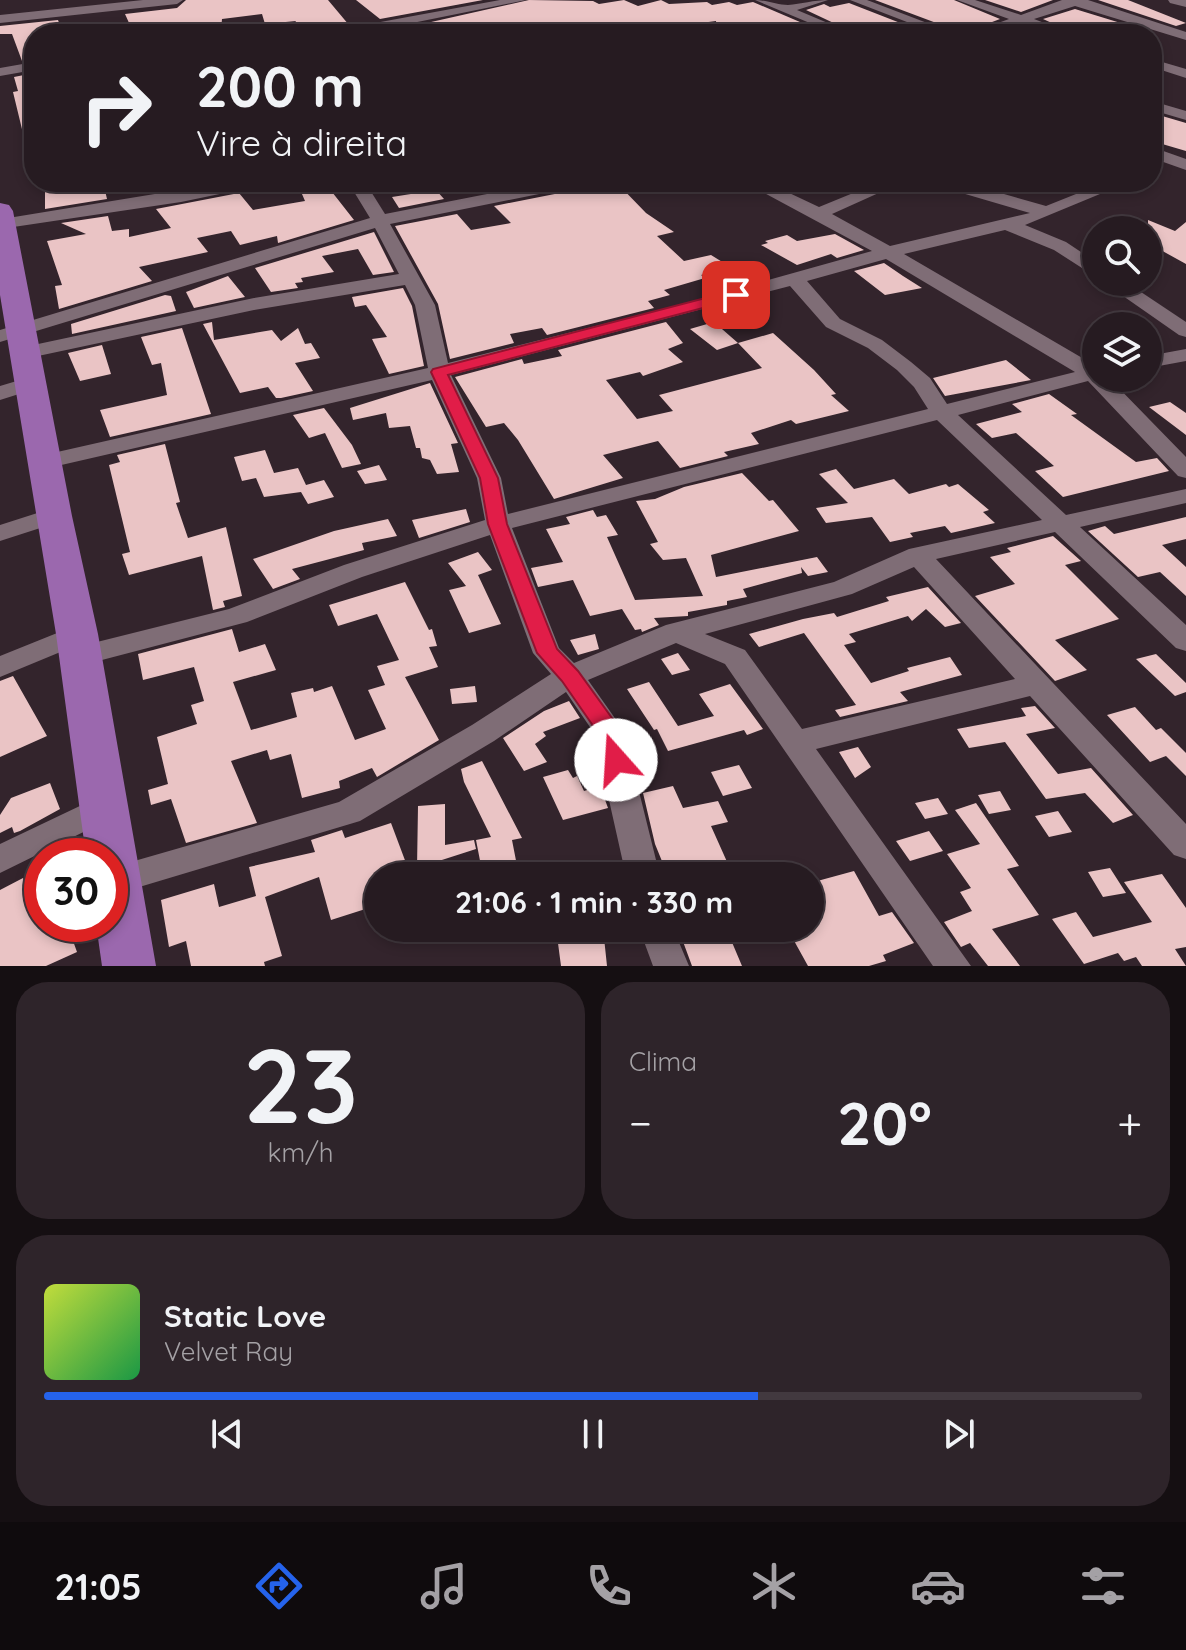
<!DOCTYPE html>
<html lang="pt">
<head>
<meta charset="utf-8">
<style>
  body { margin:0; font-family:Quicksand,sans-serif; background:#2e242a; color:#f1f3f6; height:100vh; display:flex; flex-direction:column; font-size:30px; white-space:nowrap }
  * { box-sizing:border-box; margin:0 }
  p { font-size:26px; color:#a4a1a5 }
  .icon { flex:none; width:44px; height:44px; fill:none; stroke:currentColor; stroke-width:2; stroke-linecap:round; stroke-linejoin:round }
  .map { position:relative; height:966px; overflow:hidden }
  .side { display:flex; flex-direction:column; gap:16px; padding:16px; background:#150f12; flex:1 }
  .side>* { flex:none }
  .hud { position:absolute; left:24px; top:24px; width:1138px; height:168px; border-radius:32px; box-shadow:0 4px 12px #0003,0 0 0 2px #42393f; background:#261b21; color:#f1f3f6; overflow:hidden }
  .controls { position:absolute; left:1082px; top:216px; display:grid; gap:16px }
  .controls a { display:grid; place-items:center; width:80px; height:80px; border-radius:50%; background:#261b21; box-shadow:0 4px 12px #0003,0 0 0 2px #42393f; font-size:40px }
  .speed { position:absolute; left:24px; top:838px; display:flex; gap:16px; font-size:40px; font-weight:700; text-align:center }
  .speed>* { display:grid; place-content:center; width:104px; height:104px; border-radius:50%; background:#261b21; box-shadow:0 4px 12px #0003,0 0 0 2px #42393f; line-height:1 }
  .speed .limit { border:12px solid #d22; background:#fff; color:#111 }
  .pin { position:absolute; display:grid; place-items:center; width:68px; height:68px; color:#fff; margin:-34px; border-radius:16px; box-shadow:0 4px 12px #0006 }
  .me { position:absolute; width:88px; margin:-44px; rotate:341deg; stroke-linejoin:round; filter:drop-shadow(0 0 6px #0008) }
  .turn { display:flex; align-items:center; gap:28px; height:168px; padding:0 40px; font-size:36px }
  .turn .icon { width:104px; height:104px; stroke-width:2.5 }
  .turn b { display:block; font-size:56px; line-height:68px }
  .big { font-size:60px; font-weight:800; line-height:1.1 }
  .side .widget { flex:1; display:flex; flex-direction:column; justify-content:center; gap:12px; min-width:0; padding:0 28px; border-radius:32px; background:#2e242a }
  .side .dial { align-items:center; gap:0 }
  .dial b { font-size:104px; line-height:1 }
  .song { display:flex; align-items:center; gap:24px }
  .cover { width:96px; height:96px; border-radius:12px; background:linear-gradient(135deg,hsl(70 70% 55%),hsl(140 70% 35%)) }
  .played { height:8px; border-radius:4px; background:linear-gradient(90deg,#2563eb 65%,#42393f 65%) }
  .keys { display:flex; justify-content:space-around; direction:ltr }
  .heat { display:flex; justify-content:space-between; align-items:center; font-size:44px; direction:ltr }
  .side .tiles { flex:1; display:grid; gap:16px; grid-template-columns:1fr 1fr }
  .widget:last-child { grid-column:span 2 }
  .trip { position:absolute; left:364px; top:862px; width:460px; height:80px; border-radius:40px; background:#261b21; box-shadow:0 4px 12px #0003,0 0 0 2px #42393f; font-weight:800; line-height:80px; text-align:center }
  .tabs { display:flex; height:128px; justify-content:space-around; align-items:center; background:#0f0b0d; color:#a4a1a5 }
  .tabs .icon { width:56px; height:56px }
  .tabs .active { color:#2563eb }
  .tabs b { font-size:36px; color:#f1f3f6 }
  .map>svg:first-child { display:block }
</style>
</head>
<body>
<div class="map">
<svg width="1186" height="966" viewBox="0 0 1186 966">
  <rect width="100%" height="100%" fill="#33242c"/>
  <path fill="#eac4c5" d="M186,0H328L349,25L329,32H289L296,21L265,24L262,14L222,19L221,30L134,34L125,14L177,8Z
    M356,0H483L380,19Z
    M529,0L593,1L599,4L624,0L638,6L661,0L669,4L707,2L712,5L729,2L737,5L753,2L828,34H717L716,21L618,34H420L400,29Z
    M875,0H954L1000,19L979,27L967,22L947,27Z
    M985,0H1053L1021,12Z
    M1098,0H1128L1186,23L1176,26Z
    M849,3L926,33L857,34L806,10L824,4L830,7Z
    M1075,9L1150,32L1076,34L1043,19Z
    M58,20L63,34H34V59L22,61L12,34H0V26Z
    M34,73V153L28,154L13,92L18,91L14,77Z
    M1152,113L1186,123V151L1152,141Z
    M45,182H103L107,199L45,209Z
    M487,182H533L479,193L471,184Z
    M585,182H593V185L616,182L646,213L674,232L657,236L684,261L711,255L732,268L701,275L705,278L664,290L670,295L648,301L654,308L547,335L542,328L510,334L514,343L450,359L438,304L395,226L457,214L471,230L511,223L494,206L575,190Z
    M325,183L354,220L278,243L277,236L240,245L231,231L197,238L208,252L139,267L152,281L59,309L55,286L62,285L47,241L86,234L61,223L108,216L112,231L129,229V237L171,228L156,209L239,193L253,210L305,201L299,187Z
    M436,190L444,199L399,208L392,197Z
    M1148,220L1175,231L1186,222V264L1148,243Z
    M374,232L394,272L373,275L358,249L322,256L334,272L301,278L303,282L295,283L298,288L271,292L255,268Z
    M835,234L864,250L837,258L831,254L797,265L761,245L768,243L765,241L787,235L797,241Z
    M884,263L903,276L922,288L885,295L854,271Z
    M228,276L245,297L194,308L186,292Z
    M403,288L412,306L424,366L389,374L372,339L387,337L366,305L355,307L352,297Z
    M165,295L171,296L176,311L72,334L71,324Z
    M212,322L214,340L272,330L281,341L298,328L305,344L311,343L320,358L295,363L313,391L281,398H276L268,387L240,393L203,324Z
    M666,322L683,343L668,349L683,362L643,376L640,372L606,380L637,419L673,411L659,395L762,368L738,343L773,333L814,370L836,394L831,395L849,411L796,424L791,420L751,433L759,444L724,452L728,456L680,468L658,441L603,455L623,478L554,499L518,440L504,423L486,427L455,377L522,359L524,364L562,356L558,350Z
    M714,322L738,343L717,350L690,329Z
    M182,328L211,414L110,437L100,410L167,395L161,363L152,365L141,337Z
    M102,345L111,374L80,381L68,353Z
    M1006,360L1031,380L945,396L933,378Z
    M430,383L458,443L451,444L459,472L437,474L430,460L422,458L420,448H416L410,426L389,428L386,413L353,420L350,408Z
    M1049,394L1077,414L1071,415L1136,462L1157,458L1169,471L1063,497L1035,471L1054,466L1016,433L992,438L976,424L1022,412L1012,404Z
    M1170,402L1186,413V435L1149,407Z
    M324,408L352,445L361,464L342,468L325,433L309,438L293,415Z
    M165,444L180,502L176,503L188,538L226,527L242,596L223,601L225,607L213,610L202,556L129,575L122,554L130,552L109,465L120,462L117,455Z
    M265,450L274,473L298,468L306,485L324,480L334,497L308,504L301,492L264,497L256,478L242,481L234,457Z
    M379,465L387,480L365,484L357,471Z
    M836,469L854,489L894,479L909,494L946,484L949,487L958,484L989,510L983,512L995,523L951,533L945,526L910,533L913,537L890,542L872,517L826,523L816,508L848,503L819,474Z
    M742,473L769,501L773,500L799,531L711,555L716,577L817,557L828,572L808,576L801,567L802,573L743,589L747,597L727,601V605L688,612V616L654,618L659,625L642,632L641,629L635,630L622,609L590,616L573,580L538,587L531,568L563,562L546,529L570,524L566,517L593,510L597,517L606,515L618,535L607,537L635,600L703,596L686,558L663,560L650,544L658,542L636,501L655,499L684,487Z
    M466,509L470,522L419,538L412,520Z
    M1186,517V539L1162,545L1186,567V596L1160,572L1138,577L1088,531L1105,526L1114,534Z
    M388,519L397,536L362,543L364,550L292,569L300,579L273,589L253,559L334,531Z
    M1053,536L1081,561L1065,565L1119,619L1055,640L1087,670L1055,681L975,596L1015,584L990,557L1011,552L1007,548Z
    M478,552L492,570L478,575L501,624L469,633L449,590L466,586L448,563Z
    M405,582L429,630L432,629L437,646L429,647L438,667L405,677L439,740L377,777L372,768L339,781L340,788L302,798L291,754L270,760L267,750L231,761L257,823L186,843L171,799L151,805L148,790L168,784L157,737L197,724L191,705L204,701L194,667L143,680L138,654L232,629L239,652L265,644L276,670L233,682L251,730L297,717L291,693L313,688L314,692L332,686L355,740L386,729L368,690L385,685L377,666L399,660L377,614L338,626L329,605Z
    M928,587L961,623L945,627L926,609L912,621L908,616L849,634L856,642L844,645L871,683L909,671L907,668L950,657L962,675L900,692L908,701L840,717L835,710L856,705L804,633L759,647L749,634L803,619L834,613L837,617L889,601L886,597Z
    M595,634L599,649L578,655L570,640Z
    M678,653L690,670L672,675L661,659Z
    M1156,654L1186,683V692L1175,696L1136,659Z
    M13,676L47,736L0,757V681Z
    M649,682L678,726L714,716L699,694L730,684L763,729L747,735L744,730L668,751L657,729L654,730L627,689Z
    M475,686L477,702L452,704L450,689Z
    M569,701L580,718L543,732L546,736L535,744L547,762L524,771L503,738L544,711Z
    M1035,706L1055,728L1026,734L1058,774L1091,768L1133,815L1113,823L1085,793L1046,799L1005,742L969,748L957,729L1026,716L1021,708Z
    M1135,707L1156,730L1161,728L1186,753V776L1166,756L1150,762L1107,715Z
    M858,747L871,767L855,778L839,752Z
    M482,761L522,838L512,840L519,876H483L476,840L491,837L464,782L461,769Z
    M739,765L752,788L723,796L711,772Z
    M568,770L573,778L577,776L584,791L600,786L608,808L563,820L543,777Z
    M50,783L60,809L20,831L14,833L12,827L0,833V815L11,798Z
    M673,786L683,808L718,801L728,822L711,826L728,864L668,876L655,844L643,793Z
    M1000,791L1011,810L989,814L978,795Z
    M938,798L948,814L925,819L915,803Z
    M976,803L1019,866L1007,869L1039,915L992,929L1020,966H988L970,943L961,947L944,922L972,911L960,892L971,888L947,854L980,844L955,810Z
    M445,804V845L474,840L476,849L417,868L418,806Z
    M1058,811L1072,832L1049,837L1035,816Z
    M391,823L409,871L392,876H378V905L331,920L319,877L265,897L282,956L264,962L265,966H191L186,941L169,947L161,900L214,884L219,907L256,896L249,867L315,852L311,840L342,830L345,838Z
    M929,831L943,851L910,861L896,841Z
    M1110,868L1126,893L1103,897L1088,872Z
    M854,871L879,916L892,912L914,943L883,955L886,961L869,966H808L787,928H810V883Z
    M1162,874L1186,908V947L1175,949L1186,966H1142L1136,957L1124,961L1118,953L1084,964L1052,919L1076,912L1093,937L1152,922L1124,882Z
    M23,878L42,914V924H67L77,952L46,966H0V890Z
    M556,928H603L607,966H561Z
    M678,928H726L742,966H692Z"/>
  <g fill="none" stroke-linecap="round" stroke-linejoin="round">
    <path fill="#7f6d76" fill-rule="evenodd" d="M143,0H183L177,4L0,23V15Z
      M500,0H526L358,34H331L337,30Z
      M755,0C766,0 778,5 788,5C801,4 814,0 828,0L797,10L854,34H836Z
      M850,0H867L956,34H938Z
      M957,0H975L1021,15L1062,0H1088L1186,32V40L1075,6L1034,19L1073,34H1054L1021,23L987,34H968L1009,19Z
      M1168,0H1186V7L1170,3Z
      M1152,59L1186,69V78L1152,67Z
      M34,62V70L0,76V68Z
      M1152,101L1186,111V120L1152,110Z
      M1152,147L1186,159V170L1152,158Z
      M228,182H260L258,186L181,202L0,229L2,219Z
      M348,182H365L385,214L549,182H582L574,187L390,224L435,305L448,363L672,307L872,251L744,182H766L819,207L880,182H903L832,214L890,246L1030,213L938,186L936,182H962L1046,206L1106,182H1129L1025,225L1066,242L1096,262V277L1054,250L1005,230L904,254L1096,366V378H1109L1186,457V478L1178,476L1088,381L958,415L1066,515L1186,489V503L1080,527L1186,625V651L1176,648L1055,532L936,559L1186,824V859L1174,855L1030,696L816,749L971,966H933L725,664L676,643L588,680L624,731L660,876H626L594,733L566,692L494,741L360,821L116,894L110,892V868L339,802L472,725L551,674L533,653L490,535L362,577L247,622L79,666L69,663L65,656L69,649L229,609L344,565L485,520L477,478L432,380L44,469L36,467L32,462L36,457L44,455L428,368L415,305L405,285L254,310L24,359L14,353L24,347L254,298L399,274L375,228L0,342V330L370,218ZM886,259L1075,372L947,404L930,378L911,362L882,340L840,319L807,281ZM790,286L826,327L868,348L897,370L914,387L928,409L508,514L501,478L451,375ZM937,420L1042,520L909,549L834,582L666,625L574,663L559,648L512,528ZM914,567L1015,679L802,729L745,650L705,634L852,594Z
      M1103,282H1126L1186,322V337L1179,335Z
      M1186,349V361L1148,368V356Z
      M30,377L38,378L41,383L38,388L0,400V386Z
      M53,508L62,511L65,516L62,521L0,541V525Z
      M77,625L87,627L91,634L87,641L0,677V656Z
      M105,794L116,798L121,807L116,816L0,873V844Z
      M639,928H673L689,966H653Z"/>
    <path fill="#9b68ae" fill-rule="evenodd" d="M0,203L9,205L13,211L72,516L98,634L156,966H102L96,924H110V856H86L56,634L0,295Z"/>
  </g>
  <path fill="#e11d48" stroke="#92132f" stroke-width="2" d="M736,290L741,291V298L448,375L498,478L507,524L557,649L578,671L617,725L628,760L624,766L616,769L608,766L598,733L562,681L537,653L488,524L480,478L431,372L433,369Z"/>
</svg>
<div class="controls">
<a><svg class="icon" aria-label="search" viewBox="0 0 24 24"><circle cx="10" cy="10" r="6"/><path d="M15 15l6 6"/></svg></a>
<a><svg class="icon" aria-label="layers" viewBox="0 0 24 24"><path d="M12 4l9 5-9 5-9-5zM3 14l9 5 9-5"/></svg></a>
</div>
<div class="speed"><div class="limit">30</div></div>
<div class="pin" style="left:736px;top:295px;background:#d93025"><svg class="icon" aria-label="arrive" viewBox="0 0 24 24"><path d="M6 21V4h12l-3 4 3 4H6"/></svg></div>
<svg class="me" style="left:616px;top:760px" viewBox="-20 -20 40 40"><circle r="19" fill="#fff"/><path d="M0-13L10 11 0 6-10 11z" fill="#e11d48"/></svg>
<div class="trip">21:06 · 1 min · 330 m</div>
<div class="hud">
<div class="turn"><svg class="icon" aria-label="right" viewBox="0 0 24 24"><path d="M7 20v-9h11M14 6l5 5-5 5"/></svg><div><b>200 m</b>Vire à direita</div></div>
</div>
</div>
<section class="side">
<div class="tiles">
<div class="widget dial"><b>23</b><p>km/h</p></div>
<div class="widget"><p>Clima</p>
<div class="heat"><a>−</a><b class="big">20°</b><a>+</a></div>
</div>
<div class="widget">
<div class="song"><i class="cover"></i><div><b>Static Love</b><p>Velvet Ray</p></div></div>
<div class="played"></div>
<div class="keys"><svg class="icon" aria-label="previous" viewBox="0 0 24 24"><path d="M18 5L8 12l10 7zM5 5v14"/></svg><svg class="icon" aria-label="pause" viewBox="0 0 24 24"><path d="M8 5v14M16 5v14"/></svg><svg class="icon" aria-label="next" viewBox="0 0 24 24"><path d="M6 5l10 7-10 7zM19 5v14"/></svg></div>
</div>
</div>
</section>
<nav class="tabs">
<b>21:05</b>
<svg class="icon active" aria-label="directions" viewBox="0 0 24 24"><path d="M12 3l9 9-9 9-9-9zM9 14v-3h6M13 9l2 2-2 2"/></svg>
<svg class="icon" aria-label="music" viewBox="0 0 24 24"><path d="M9 18V5l10-2v13"/><circle cx="6" cy="18" r="3"/><circle cx="16" cy="16" r="3"/></svg>
<svg class="icon" aria-label="phone" viewBox="0 0 24 24"><path d="M5 4h4l2 5-3 2q2 4 5 5l2-3 5 2v4C11 20 4 13 5 4z"/></svg>
<svg class="icon" aria-label="climate" viewBox="0 0 24 24"><path d="M12 3v18M4 7l16 10M4 17L20 7"/></svg>
<svg class="icon" aria-label="car" viewBox="0 0 24 24"><path d="M5 17H2v-5l4-1 3-4h7l3 4 3 1v5h-3M9 17h6M6 11h13"/><circle cx="7" cy="17" r="2"/><circle cx="17" cy="17" r="2"/></svg>
<svg class="icon" aria-label="filters" viewBox="0 0 24 24"><path d="M4 7h16M4 17h16"/><circle cx="9" cy="7" r="2"/><circle cx="15" cy="17" r="2"/></svg>
</nav>
</body>
</html>
